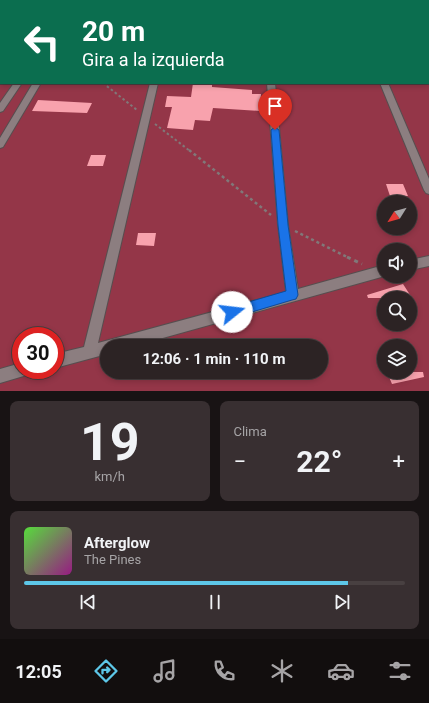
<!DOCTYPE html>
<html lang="es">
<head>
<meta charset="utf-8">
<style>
  body { margin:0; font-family:Roboto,sans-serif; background:#382f31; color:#f1f3f6; height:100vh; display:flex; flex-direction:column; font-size:15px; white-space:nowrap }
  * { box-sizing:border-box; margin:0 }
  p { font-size:13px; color:#a6a4a6 }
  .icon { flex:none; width:22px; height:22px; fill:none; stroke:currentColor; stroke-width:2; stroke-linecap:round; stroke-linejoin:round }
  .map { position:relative; height:391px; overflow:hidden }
  .panel { display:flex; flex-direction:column; gap:10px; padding:10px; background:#181314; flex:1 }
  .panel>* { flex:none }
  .banner { position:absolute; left:0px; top:0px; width:429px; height:84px; box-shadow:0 2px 6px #0003,0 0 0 1px #484041; background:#0b6e4f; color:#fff; overflow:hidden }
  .needle { width:26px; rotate:233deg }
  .buttons { position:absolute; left:377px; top:195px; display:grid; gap:8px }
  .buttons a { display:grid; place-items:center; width:40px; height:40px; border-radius:50%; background:#2c2324; box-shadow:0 2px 6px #0003,0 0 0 1px #484041; font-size:20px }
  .speed { position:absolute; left:12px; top:327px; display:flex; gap:8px; font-size:20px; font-weight:700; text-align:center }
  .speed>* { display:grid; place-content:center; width:52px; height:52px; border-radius:50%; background:#2c2324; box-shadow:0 2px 6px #0003,0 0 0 1px #484041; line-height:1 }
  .speed .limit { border:6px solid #d22; background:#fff; color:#111 }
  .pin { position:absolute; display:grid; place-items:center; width:34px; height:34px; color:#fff; margin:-41px -17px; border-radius:50% 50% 50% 0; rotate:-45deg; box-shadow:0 0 4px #0007 }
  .pin .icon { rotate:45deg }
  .me { position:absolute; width:44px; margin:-22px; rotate:74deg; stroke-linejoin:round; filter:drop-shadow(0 0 3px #0008) }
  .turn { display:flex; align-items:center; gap:14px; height:84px; padding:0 16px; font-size:18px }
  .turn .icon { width:52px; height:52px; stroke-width:2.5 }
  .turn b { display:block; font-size:28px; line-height:34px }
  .big { font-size:30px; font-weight:700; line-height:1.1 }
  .panel .widget { flex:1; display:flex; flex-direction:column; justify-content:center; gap:6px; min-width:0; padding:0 14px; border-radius:8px; background:#382f31 }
  .panel .dial { align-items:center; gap:0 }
  .dial b { font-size:52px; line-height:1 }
  .song { display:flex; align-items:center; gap:12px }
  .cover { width:48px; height:48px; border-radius:6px; background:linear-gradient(135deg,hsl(110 70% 55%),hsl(310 70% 35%)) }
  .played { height:4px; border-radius:2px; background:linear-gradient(90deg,#5dc7e8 85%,#484041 85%) }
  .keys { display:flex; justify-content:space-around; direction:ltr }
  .heat { display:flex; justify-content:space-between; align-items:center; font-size:22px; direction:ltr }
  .panel .tiles { flex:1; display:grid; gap:10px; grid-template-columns:1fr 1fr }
  .widget:last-child { grid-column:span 2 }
  .trip { position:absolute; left:100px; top:339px; width:228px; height:40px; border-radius:20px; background:#2c2324; box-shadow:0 2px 6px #0003,0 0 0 1px #484041; font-weight:700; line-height:40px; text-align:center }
  .tab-bar { display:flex; height:64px; justify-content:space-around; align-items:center; background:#120e0e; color:#a6a4a6 }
  .tab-bar .icon { width:28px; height:28px }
  .tab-bar .selected { color:#5dc7e8 }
  .tab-bar b { font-size:18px; color:#f1f3f6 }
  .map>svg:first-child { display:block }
</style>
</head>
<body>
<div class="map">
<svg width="429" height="391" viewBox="0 0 429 391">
  <rect width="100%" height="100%" fill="#3a2f30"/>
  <path fill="#943648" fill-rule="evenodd" d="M0,0H429V391H0ZM1,1H428V83H1ZM384,202H410V228H384ZM384,250H410V276H384ZM384,298H410V324H384ZM21,336H55V370H21ZM107,346H321V372H107ZM384,346H410V372H384Z"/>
  <path fill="#f8a2ad" d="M193,83H212V87L252,90V94H261L260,111L213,108L210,121L195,120L193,130L167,128L172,107H165L167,96L191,97Z
    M38,100L92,103L87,113L32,111Z
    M91,155H106L103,166H87Z
    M386,184H403L408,196H390Z
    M138,233H156L154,246L136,245Z
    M403,284L412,298H368L367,295Z
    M387,372H423L424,377L392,384Z"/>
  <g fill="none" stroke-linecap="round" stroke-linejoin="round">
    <defs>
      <path id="minor" d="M71,0H77V1H71Z
        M87,0H93L86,1Z
        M336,0H361L362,1H337Z
        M428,2H429V6H428Z
        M0,26H1V30H0Z
        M428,51H429V55H428Z
        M14,83H22L3,111L0,112V103Z
        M33,83H41L3,147L0,148V138Z
        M150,83H158L98,343L286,292L278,225L267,83H275L288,225L298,289L384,265V276H385L134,346H107V354L55,368V354L84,347Z
        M380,83H388L429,179V194L426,193L424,190Z
        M429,256V266L410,270V260Z
        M21,363V370H29L27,375L0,383V369Z"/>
    </defs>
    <use href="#minor" stroke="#574e4f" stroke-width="2"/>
    <path stroke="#817879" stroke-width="2" stroke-dasharray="2.5 2.5" stroke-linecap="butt" d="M103,83L137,110
      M155,124L190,151"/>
    <path stroke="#817879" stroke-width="2.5" stroke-dasharray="3 3" stroke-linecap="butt" d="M189,150L271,215
      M295,231L349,258"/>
    <path stroke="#817879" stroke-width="3" stroke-dasharray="4 4" stroke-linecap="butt" d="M347,257L362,264"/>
    <use href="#minor" fill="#8c7e80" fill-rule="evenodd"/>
  </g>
  <path fill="#1a73e8" stroke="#114b97" d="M275,127L279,130L288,225L298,295L296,299L292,300L232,318L228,316L226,312L228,308L286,291L278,225L271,130Z"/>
</svg>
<div class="buttons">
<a><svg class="needle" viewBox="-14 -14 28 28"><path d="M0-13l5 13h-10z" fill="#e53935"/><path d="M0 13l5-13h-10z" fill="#a6a4a6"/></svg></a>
<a><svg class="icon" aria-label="sound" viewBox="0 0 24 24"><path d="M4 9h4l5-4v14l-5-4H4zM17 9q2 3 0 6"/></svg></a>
<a><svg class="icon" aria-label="search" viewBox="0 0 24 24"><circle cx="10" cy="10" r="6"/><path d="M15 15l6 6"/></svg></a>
<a><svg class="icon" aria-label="layers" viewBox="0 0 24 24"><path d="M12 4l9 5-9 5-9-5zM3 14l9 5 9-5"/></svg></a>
</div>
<div class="speed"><div class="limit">30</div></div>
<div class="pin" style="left:275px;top:130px;background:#d93025"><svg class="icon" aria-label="arrive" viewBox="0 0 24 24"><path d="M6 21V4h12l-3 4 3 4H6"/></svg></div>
<svg class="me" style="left:232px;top:312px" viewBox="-20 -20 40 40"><circle r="19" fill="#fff"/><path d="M0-13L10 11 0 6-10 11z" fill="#1a73e8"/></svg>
<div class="trip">12:06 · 1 min · 110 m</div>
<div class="banner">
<div class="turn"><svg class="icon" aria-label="left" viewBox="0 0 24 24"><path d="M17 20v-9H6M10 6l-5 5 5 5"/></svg><div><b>20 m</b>Gira a la izquierda</div></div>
</div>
</div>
<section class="panel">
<div class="tiles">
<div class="widget dial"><b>19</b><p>km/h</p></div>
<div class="widget"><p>Clima</p>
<div class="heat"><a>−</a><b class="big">22°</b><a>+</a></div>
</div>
<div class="widget">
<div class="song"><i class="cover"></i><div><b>Afterglow</b><p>The Pines</p></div></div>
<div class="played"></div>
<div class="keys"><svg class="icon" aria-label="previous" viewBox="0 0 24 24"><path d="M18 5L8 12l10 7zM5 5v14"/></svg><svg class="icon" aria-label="pause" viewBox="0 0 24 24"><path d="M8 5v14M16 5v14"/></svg><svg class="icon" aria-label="next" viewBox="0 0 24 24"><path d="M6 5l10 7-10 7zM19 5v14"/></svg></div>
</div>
</div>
</section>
<nav class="tab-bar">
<b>12:05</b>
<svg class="icon selected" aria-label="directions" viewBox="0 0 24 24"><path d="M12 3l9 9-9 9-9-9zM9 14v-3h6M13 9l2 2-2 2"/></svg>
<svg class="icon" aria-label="music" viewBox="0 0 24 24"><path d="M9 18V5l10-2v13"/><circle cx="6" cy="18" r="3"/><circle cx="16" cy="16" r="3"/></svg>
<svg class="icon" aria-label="phone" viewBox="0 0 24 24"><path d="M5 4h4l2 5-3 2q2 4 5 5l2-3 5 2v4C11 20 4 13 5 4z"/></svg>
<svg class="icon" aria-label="climate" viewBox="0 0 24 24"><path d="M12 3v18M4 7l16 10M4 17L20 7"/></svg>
<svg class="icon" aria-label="car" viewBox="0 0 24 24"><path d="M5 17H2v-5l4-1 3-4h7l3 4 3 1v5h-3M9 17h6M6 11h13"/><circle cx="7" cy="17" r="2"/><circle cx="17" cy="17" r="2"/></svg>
<svg class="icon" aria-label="filters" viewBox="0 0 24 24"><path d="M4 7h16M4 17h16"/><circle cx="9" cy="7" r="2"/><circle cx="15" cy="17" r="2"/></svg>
</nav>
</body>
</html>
